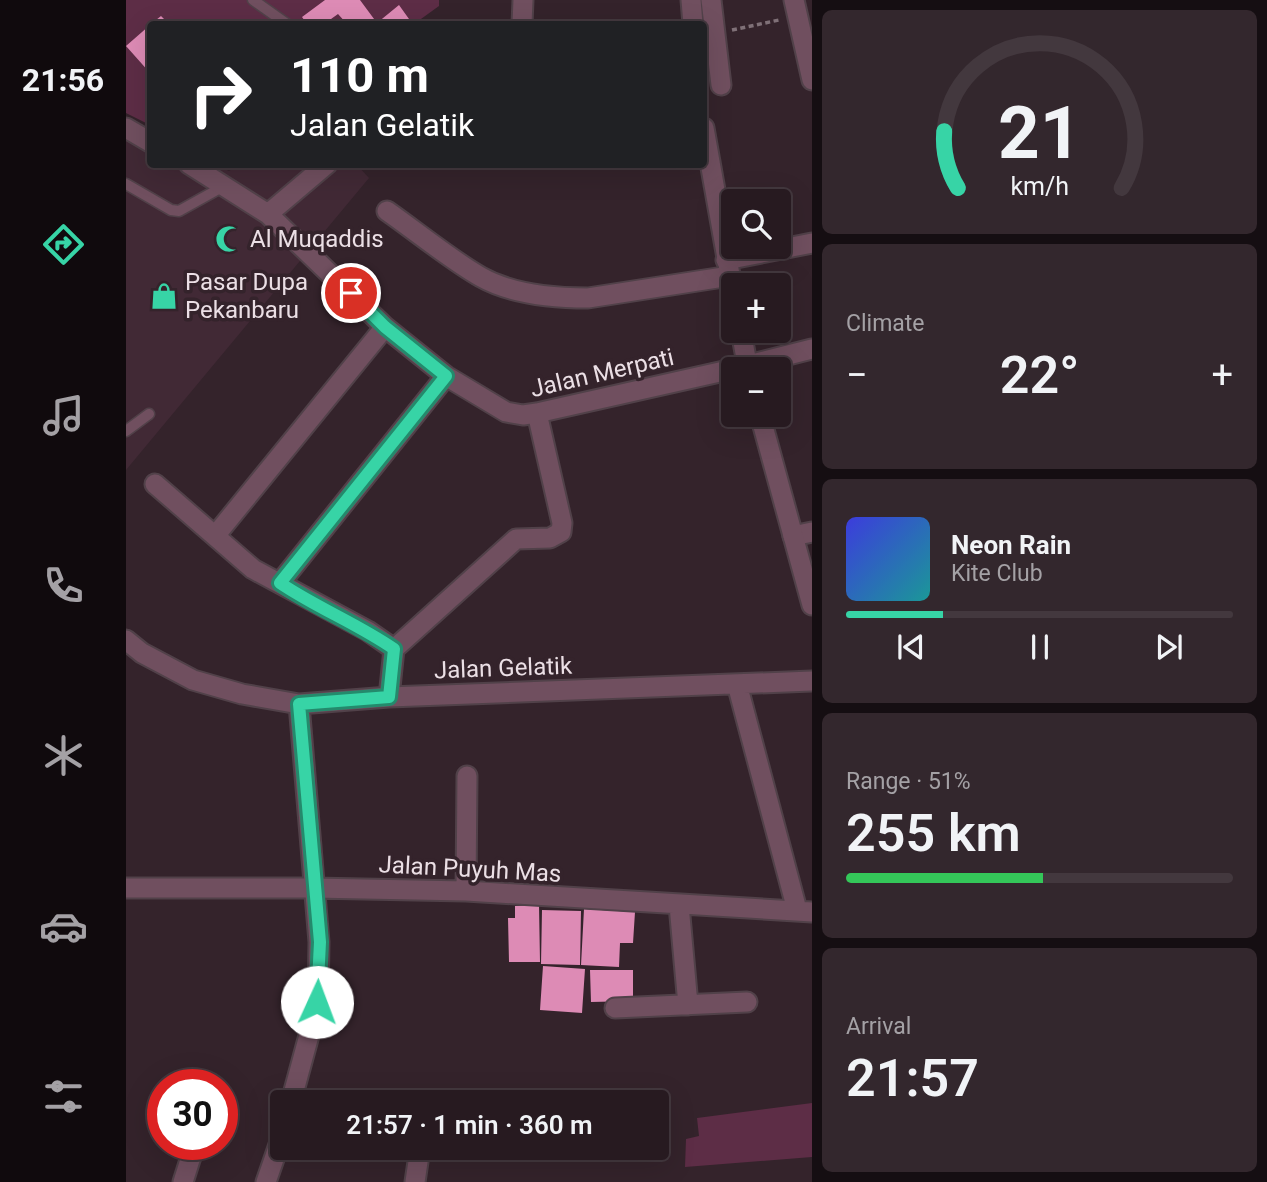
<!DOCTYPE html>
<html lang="en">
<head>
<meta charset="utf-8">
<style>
  body { margin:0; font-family:Roboto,sans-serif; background:#33272d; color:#f1f3f6; height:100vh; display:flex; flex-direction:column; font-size:26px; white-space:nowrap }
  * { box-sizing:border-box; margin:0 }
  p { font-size:23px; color:#a4a1a5 }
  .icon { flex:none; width:38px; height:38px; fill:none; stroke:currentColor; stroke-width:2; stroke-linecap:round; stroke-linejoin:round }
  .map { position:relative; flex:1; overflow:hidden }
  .sheet { display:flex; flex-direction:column; gap:10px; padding:10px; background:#150e12; width:455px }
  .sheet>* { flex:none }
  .top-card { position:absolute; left:21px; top:21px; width:560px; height:147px; border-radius:7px; box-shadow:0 7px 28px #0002,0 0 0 2px #43383e; background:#202124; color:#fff; overflow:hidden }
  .fabs { position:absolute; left:595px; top:189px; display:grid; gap:14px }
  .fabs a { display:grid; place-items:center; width:70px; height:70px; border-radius:7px; background:#271a20; box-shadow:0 7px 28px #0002,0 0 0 2px #43383e; font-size:35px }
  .speed { position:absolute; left:21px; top:1069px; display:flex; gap:14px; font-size:35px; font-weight:700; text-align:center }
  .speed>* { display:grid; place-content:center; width:91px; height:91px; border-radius:50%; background:#271a20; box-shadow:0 7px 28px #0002,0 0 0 2px #43383e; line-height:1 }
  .speed .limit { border:10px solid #d22; background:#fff; color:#111 }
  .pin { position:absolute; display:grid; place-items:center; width:60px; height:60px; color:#fff; margin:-30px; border:4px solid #fff; border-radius:50%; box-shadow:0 2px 7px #0007 }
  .me { position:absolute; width:77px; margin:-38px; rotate:2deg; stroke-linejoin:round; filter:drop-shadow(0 0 5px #0008) }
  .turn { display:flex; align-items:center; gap:24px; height:147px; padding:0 28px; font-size:32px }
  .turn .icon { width:91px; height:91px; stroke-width:2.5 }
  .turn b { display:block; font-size:49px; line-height:60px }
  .big { font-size:52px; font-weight:600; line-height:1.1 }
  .sheet .card { flex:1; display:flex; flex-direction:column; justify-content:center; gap:10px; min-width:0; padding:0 24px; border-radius:10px; background:#33272d }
  .sheet .dial { align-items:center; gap:0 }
  .dial svg { height:182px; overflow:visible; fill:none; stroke:#43383e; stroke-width:7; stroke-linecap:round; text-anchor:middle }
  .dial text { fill:#f1f3f6; stroke:none }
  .song { display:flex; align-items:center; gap:21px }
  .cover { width:84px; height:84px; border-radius:10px; background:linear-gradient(135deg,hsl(240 70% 55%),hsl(180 70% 35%)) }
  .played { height:7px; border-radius:4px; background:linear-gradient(90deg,#37d4a6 25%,#43383e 25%) }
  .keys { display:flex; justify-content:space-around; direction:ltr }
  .heat { display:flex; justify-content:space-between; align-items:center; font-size:38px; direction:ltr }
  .charge { height:10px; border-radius:5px; background:linear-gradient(90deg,#34c759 51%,#43383e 0) }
  .trip { position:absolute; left:144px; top:1090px; width:399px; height:70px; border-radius:7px; background:#271a20; box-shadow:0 7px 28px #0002,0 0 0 2px #43383e; font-weight:600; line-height:70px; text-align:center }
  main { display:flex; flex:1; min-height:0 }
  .tabs { display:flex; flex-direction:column; width:126px; justify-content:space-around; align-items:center; background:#100a0d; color:#a4a1a5 }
  .tabs .icon { width:49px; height:49px }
  .tabs .on { color:#37d4a6 }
  .tabs b { font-size:32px; color:#f1f3f6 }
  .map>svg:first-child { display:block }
</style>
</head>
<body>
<main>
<nav class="tabs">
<b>21:56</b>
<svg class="icon on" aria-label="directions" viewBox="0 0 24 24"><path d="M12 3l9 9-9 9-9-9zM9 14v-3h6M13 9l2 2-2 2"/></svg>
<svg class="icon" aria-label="music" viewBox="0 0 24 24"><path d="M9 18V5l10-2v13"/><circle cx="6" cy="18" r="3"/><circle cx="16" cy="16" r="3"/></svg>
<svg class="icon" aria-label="phone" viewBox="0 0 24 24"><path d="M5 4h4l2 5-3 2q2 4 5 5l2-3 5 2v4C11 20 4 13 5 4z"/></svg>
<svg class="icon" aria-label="climate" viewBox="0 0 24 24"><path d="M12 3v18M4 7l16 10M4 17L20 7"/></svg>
<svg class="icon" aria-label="car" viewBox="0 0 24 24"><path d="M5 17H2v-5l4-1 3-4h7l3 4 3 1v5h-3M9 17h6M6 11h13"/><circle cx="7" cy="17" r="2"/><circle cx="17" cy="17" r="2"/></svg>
<svg class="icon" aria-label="filters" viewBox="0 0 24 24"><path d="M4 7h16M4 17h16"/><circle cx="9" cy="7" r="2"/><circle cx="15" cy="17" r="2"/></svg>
</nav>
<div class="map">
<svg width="686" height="1182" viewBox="0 0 686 1182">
  <rect width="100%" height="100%" fill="#34232b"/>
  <path fill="#412935" d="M0,118L24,131V164L90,165L103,171L112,165H231L243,178L0,470Z"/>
  <path fill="#5d2d46" d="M0,0H313V6L288,24H24V125L0,113Z
    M686,1103V1157L559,1167L560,1139L573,1136L571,1118Z"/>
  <path fill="#dd8bb5" d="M199,0H234L251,23L273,5L283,19L276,24H221L212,14L198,24H181L176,17Z
    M35,16L43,24H25Z
    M24,25V73L0,46Z
    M413,905L414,962H383L382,918H389V906Z
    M458,909L509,912L507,943H494L493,967L455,965Z
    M416,910L455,911L454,965L415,964Z
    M417,966L459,969L456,1013L414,1010Z
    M464,970H507V1001L465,1002Z"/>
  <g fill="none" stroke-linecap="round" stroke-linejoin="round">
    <defs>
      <path id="service" d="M127,0L161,24
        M0,184L45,210L53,211L98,186
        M0,431L23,414"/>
      <path id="minor" d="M585,0L595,85
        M668,0L686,80
        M396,24L397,0
        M0,128L24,142
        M63,164L142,214L259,327L320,376L380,412L397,415L411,413L607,369
        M261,211C291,232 325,260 355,277C385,294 428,298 462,298L604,276
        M142,214L201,164
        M600,260L686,243
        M607,369L686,349
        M29,484L127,569L242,631L268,649
        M89,536L259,327
        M667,536L686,532
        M154,583L320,376
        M0,640L16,653L67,680L116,694L173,704L263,697L686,681
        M611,684L671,910
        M263,697L268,649L390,539L424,538L435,532L436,523L411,413
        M0,888H187L340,891L686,912
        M340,891L341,776
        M553,905L562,1005
        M489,1008L621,1002
        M165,1102L192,1002L193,942L173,704
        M57,1182L69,1144
        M140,1182L156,1136
        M289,1182L294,1148"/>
      <path id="tertiary" d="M565,0L567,24
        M578,128L607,292
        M615,331L622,369
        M634,415L686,605"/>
    </defs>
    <use href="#service" stroke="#514149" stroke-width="13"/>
    <use href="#minor" stroke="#514149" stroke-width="23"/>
    <use href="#tertiary" stroke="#514149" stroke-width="23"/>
    <path stroke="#7f7077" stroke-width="3.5" stroke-dasharray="5 3.5" stroke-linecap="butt" d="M606,30L653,20"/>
    <use href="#service" stroke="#704f5f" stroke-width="10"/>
    <use href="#minor" stroke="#704f5f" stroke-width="19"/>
    <use href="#tertiary" stroke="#704f5f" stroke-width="19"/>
  </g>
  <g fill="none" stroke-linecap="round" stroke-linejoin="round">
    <defs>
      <path id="route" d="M191,1002L194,942L173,704L263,697L268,649C232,624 191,608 154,583L320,376L259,327L225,293"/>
    </defs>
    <use href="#route" stroke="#248a6c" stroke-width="18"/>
    <use href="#route" stroke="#37d4a6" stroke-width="12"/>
  </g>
  <defs>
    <symbol id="mosque-bare" viewBox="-9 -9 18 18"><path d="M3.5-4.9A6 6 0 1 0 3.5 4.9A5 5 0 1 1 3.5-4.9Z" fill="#37d4a6" stroke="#34232b" stroke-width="2.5" paint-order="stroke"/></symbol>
    <symbol id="shop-bare" viewBox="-9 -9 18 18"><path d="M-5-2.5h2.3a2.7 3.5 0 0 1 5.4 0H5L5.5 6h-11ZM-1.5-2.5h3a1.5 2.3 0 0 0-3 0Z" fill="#37d4a6" stroke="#34232b" stroke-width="2.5" paint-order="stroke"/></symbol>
  </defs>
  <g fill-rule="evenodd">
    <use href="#mosque-bare" x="84" y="220" width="38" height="38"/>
    <use href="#shop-bare" x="19" y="277" width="38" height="38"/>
  </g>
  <g text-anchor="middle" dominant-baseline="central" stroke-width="7" stroke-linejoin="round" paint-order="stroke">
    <g font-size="24" fill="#ebdfe5" stroke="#34232b" text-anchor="start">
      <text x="124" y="239">Al Muqaddis</text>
      <text x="59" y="282">Pasar Dupa<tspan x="59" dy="28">Pekanbaru</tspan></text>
    </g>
    <g font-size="24" fill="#ebdfe5" stroke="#34232b">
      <text transform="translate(476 373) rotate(-13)">Jalan Merpati</text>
      <text transform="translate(377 668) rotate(-2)">Jalan Gelatik</text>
      <text transform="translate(344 869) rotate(3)">Jalan Puyuh Mas</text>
    </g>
  </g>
</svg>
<div class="fabs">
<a><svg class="icon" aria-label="search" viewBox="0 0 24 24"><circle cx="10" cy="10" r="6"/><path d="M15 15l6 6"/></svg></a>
<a>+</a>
<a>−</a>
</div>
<div class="speed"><div class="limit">30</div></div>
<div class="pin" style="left:225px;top:293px;background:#d93025"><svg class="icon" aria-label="arrive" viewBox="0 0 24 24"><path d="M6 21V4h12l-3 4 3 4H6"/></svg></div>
<svg class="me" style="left:191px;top:1002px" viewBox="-20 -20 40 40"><circle r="19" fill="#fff"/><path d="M0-13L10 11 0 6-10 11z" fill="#37d4a6"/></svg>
<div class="trip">21:57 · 1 min · 360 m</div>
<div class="top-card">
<div class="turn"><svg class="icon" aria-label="right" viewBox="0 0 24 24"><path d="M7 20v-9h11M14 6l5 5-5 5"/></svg><div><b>110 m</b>Jalan Gelatik</div></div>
</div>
</div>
<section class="sheet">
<div class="card dial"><svg viewBox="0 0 100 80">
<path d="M14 69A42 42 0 1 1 86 69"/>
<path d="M14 69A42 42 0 0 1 8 44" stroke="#37d4a6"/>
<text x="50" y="56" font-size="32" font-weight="700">21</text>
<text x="50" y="72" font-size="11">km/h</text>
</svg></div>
<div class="card"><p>Climate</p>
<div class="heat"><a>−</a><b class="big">22°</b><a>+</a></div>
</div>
<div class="card">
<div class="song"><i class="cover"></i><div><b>Neon Rain</b><p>Kite Club</p></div></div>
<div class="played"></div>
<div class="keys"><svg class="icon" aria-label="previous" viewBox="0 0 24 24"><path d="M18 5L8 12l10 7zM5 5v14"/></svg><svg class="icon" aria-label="pause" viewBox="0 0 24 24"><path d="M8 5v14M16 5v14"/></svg><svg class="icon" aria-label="next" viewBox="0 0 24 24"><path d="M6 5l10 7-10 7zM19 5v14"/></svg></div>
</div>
<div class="card"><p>Range · 51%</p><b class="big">255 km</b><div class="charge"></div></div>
<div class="card"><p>Arrival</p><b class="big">21:57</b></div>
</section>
</main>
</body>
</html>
